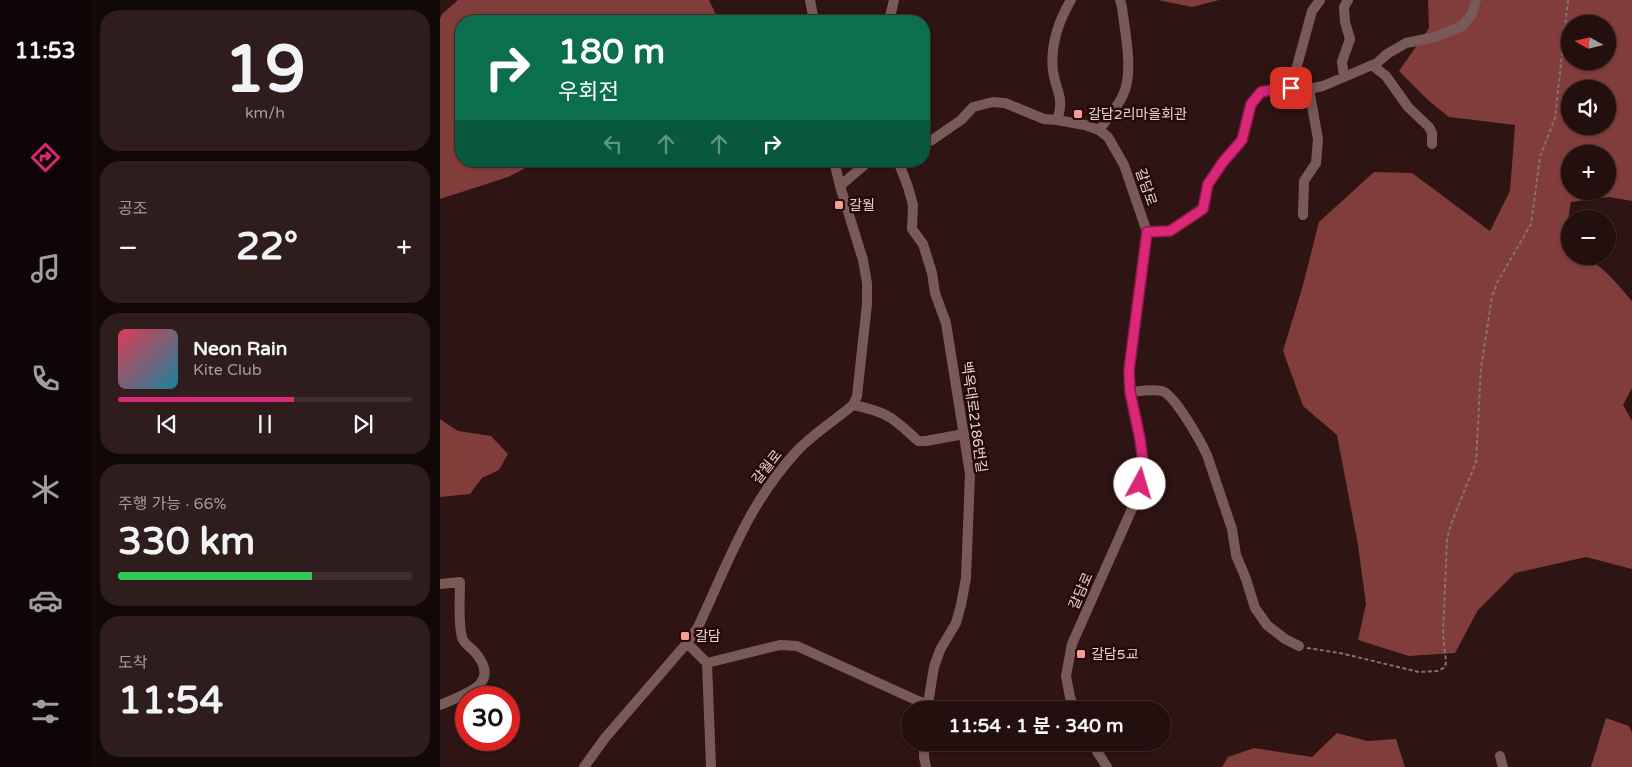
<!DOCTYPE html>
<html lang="ko">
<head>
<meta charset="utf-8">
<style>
  body { margin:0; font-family:"Varela Round","Noto Sans KR",sans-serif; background:#2e1d1c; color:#f1f3f6; height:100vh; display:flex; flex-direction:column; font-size:19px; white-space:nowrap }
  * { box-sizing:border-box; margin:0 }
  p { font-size:16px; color:#a29c9e }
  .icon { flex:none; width:28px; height:28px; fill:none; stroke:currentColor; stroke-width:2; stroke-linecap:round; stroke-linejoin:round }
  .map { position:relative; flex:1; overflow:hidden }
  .sheet { display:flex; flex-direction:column; gap:10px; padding:10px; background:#130808; width:350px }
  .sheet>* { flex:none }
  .top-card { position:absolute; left:15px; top:15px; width:475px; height:152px; border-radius:20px; box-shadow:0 1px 4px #0004,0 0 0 1px #3f2f2e; background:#0b6e4f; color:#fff; overflow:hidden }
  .needle { width:32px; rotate:278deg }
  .buttons { position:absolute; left:1121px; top:15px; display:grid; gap:10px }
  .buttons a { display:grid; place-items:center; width:55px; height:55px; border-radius:50%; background:#220f0e; box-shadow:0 1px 4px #0004,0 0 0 1px #3f2f2e; font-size:25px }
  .speed { position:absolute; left:15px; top:686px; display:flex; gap:10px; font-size:25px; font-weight:700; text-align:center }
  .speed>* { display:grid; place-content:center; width:65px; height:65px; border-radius:50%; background:#220f0e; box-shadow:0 1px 4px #0004,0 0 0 1px #3f2f2e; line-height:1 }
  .speed .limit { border:8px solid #d22; background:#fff; color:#111 }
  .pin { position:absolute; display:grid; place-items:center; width:42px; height:42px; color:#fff; margin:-21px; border-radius:10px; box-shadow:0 2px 8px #0006 }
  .me { position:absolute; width:55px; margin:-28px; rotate:6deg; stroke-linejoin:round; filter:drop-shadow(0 0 4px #0008) }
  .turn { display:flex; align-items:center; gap:18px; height:105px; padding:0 20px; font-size:22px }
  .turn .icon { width:65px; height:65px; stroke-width:2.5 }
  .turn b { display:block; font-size:35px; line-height:42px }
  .lanes { display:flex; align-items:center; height:48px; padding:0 20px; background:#0003; justify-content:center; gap:25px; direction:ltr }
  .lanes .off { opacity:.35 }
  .big { font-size:38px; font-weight:700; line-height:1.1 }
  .sheet .card { flex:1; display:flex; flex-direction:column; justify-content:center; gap:8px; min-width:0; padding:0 18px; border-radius:20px; background:#2e1d1c }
  .sheet .dial { align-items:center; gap:0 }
  .dial b { font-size:65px; line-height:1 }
  .song { display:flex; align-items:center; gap:15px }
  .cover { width:60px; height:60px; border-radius:8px; background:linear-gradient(135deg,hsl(350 70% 55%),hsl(190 70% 35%)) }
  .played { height:5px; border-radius:2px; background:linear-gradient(90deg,#db2777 60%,#3f2f2e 60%) }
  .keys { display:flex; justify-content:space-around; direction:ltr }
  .heat { display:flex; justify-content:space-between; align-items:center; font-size:28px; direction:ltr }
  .charge { height:8px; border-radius:4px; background:linear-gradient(90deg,#34c759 66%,#3f2f2e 0) }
  .trip { position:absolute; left:461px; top:701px; width:270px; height:50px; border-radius:25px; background:#220f0e; box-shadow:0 1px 4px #0004,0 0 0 1px #3f2f2e; font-weight:700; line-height:50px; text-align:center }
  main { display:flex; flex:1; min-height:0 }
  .menu { display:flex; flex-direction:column; width:90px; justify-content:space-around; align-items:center; background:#0e0606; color:#a29c9e }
  .menu .icon { width:35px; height:35px }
  .menu .current { color:#db2777 }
  .menu b { font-size:22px; color:#f1f3f6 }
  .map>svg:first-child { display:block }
</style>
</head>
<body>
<main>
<nav class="menu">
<b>11:53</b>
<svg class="icon current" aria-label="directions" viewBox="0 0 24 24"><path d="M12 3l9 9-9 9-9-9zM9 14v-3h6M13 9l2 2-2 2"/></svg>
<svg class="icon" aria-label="music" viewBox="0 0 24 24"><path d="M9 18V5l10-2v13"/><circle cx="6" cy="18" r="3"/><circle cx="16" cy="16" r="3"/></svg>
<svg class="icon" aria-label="phone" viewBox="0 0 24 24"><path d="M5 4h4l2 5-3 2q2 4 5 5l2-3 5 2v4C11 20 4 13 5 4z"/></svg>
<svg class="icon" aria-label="climate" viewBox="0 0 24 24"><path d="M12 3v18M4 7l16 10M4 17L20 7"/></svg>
<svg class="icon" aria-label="car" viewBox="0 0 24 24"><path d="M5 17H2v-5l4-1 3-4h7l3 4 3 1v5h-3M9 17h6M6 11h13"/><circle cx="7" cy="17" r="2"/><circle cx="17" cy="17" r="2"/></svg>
<svg class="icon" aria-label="filters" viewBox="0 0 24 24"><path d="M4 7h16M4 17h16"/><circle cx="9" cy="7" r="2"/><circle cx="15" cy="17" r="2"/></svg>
</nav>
<section class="sheet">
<div class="card dial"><b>19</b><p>km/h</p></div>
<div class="card"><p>공조</p>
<div class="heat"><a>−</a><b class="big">22°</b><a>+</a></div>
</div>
<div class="card">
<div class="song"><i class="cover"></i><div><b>Neon Rain</b><p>Kite Club</p></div></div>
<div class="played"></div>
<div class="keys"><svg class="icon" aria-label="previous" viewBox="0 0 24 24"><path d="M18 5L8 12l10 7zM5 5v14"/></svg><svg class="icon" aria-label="pause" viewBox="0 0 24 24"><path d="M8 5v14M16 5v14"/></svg><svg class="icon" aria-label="next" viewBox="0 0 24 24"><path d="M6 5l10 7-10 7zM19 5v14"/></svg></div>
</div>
<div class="card"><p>주행 가능 · 66%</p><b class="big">330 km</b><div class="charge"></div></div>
<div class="card"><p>도착</p><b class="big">11:54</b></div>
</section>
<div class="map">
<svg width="1192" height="767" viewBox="0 0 1192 767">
  <rect width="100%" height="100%" fill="#2e1412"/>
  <path fill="#803d39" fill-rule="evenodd" d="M18,0H269L279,21H21V161H99L68,177L0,199V19L2,14Z
    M718,0H779L752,7Z
    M988,0H1192V201L1169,197L1131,202L1123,249L1130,253V256C1158,256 1175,282 1192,301V388L1183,405L1192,421V569L1146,557L1075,573L1038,610L1015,653L969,656L918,640L926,604L918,545L897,435L863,406L843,351L863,285L879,222L934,172L972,173L1050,231L1070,191L1075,125L1009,117L989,101L959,71L989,28ZM1130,24H1168V61H1130ZM1130,89H1168V126H1130ZM1130,154H1168V191H1130Z
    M0,419L18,431L51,436L68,454L59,470L42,478L30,494L0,497Z
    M1166,718L1189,726L1192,733V767H1151Z
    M897,733L927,741L956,739L965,767H782L788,757L814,748L872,757Z"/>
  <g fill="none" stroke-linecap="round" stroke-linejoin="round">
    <path stroke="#88716f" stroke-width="2" stroke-dasharray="4 2.5" stroke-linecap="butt" d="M867,648L900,653L979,672L998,671L1005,667L1006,662L1003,634L1007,539L1011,524L1036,462L1041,368L1052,297L1057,283L1091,224L1100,157L1115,118L1128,0"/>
    <path stroke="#795a57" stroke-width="10" d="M370,0L374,21
      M631,0C618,22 610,45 613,71C616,92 625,97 617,120L645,125L659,130L668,137L684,165L707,232L689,370L690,392L700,439L703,461L700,485L695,502L632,644L626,676L630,697L635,710
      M449,21L454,0
      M932,65L946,76L968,107L989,127L992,133V144
      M904,77L902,62L910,39L905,22L904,7L908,0
      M851,88L872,11L880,0
      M659,130C667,119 677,108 683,95C694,72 685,33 682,7L680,0
      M484,144L492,140L521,120L533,107L553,102L565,103L604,119L617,120
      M458,161L468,187L473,205L472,229L483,244L492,273L495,293L506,323L530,474L526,578L521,605L516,623L500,650L494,667L487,710
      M400,186L429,161
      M863,215L864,181L876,163L878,139L869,89
      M707,232L730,231L763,209L768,184L783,162L802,140L811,104L821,92L841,88L869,89L883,86L937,63L947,54L966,43L995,37L1022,26L1032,14L1036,0
      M690,392C700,391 712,389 722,391C735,395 761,442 767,455L792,529L796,555L806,579L815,608L827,625L845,639L859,646
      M413,405C445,411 454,418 478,441H486L524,434
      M0,584L20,582C20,596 18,624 22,637C23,643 30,647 34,651C64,685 24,694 0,705
      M247,643L267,663L340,645L357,646L487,705
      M267,663L271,767
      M484,742V757L486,767
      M651,742L667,767
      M1060,756L1063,767
      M144,767L165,738L247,643L258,627C288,563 308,504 357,451C373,434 394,421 413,405L417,396L427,304V283L423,260L400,186L394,161"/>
  </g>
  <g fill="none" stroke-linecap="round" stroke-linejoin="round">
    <defs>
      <path id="route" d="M700,484L703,462L700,439L690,392L689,370L707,232L730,231L763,209L768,184L783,162L802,140L811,104L821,92L841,88H851"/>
    </defs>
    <use href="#route" stroke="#8e194d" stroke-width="12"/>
    <use href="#route" stroke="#db2777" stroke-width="9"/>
  </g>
  <g fill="#f59c94" stroke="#240b09" stroke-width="2">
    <rect x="633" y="109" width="10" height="10" rx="2.5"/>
    <rect x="394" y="200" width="10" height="10" rx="2.5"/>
    <rect x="240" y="631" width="10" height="10" rx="2.5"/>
    <rect x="636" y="649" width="10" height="10" rx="2.5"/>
  </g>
  <g text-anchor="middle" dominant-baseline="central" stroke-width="5" stroke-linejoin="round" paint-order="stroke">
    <g font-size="14" fill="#e6d3d1" stroke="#240b09" text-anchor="start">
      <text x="648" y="114">갈담2리마을회관</text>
      <text x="409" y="205">갈월</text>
      <text x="255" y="636">갈담</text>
      <text x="651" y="654">갈담5교</text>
    </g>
    <g font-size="14" fill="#e6d3d1" stroke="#240b09">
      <text transform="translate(706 187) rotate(71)">갈담로</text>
      <text transform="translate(534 417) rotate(82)">백옥대로2186번길</text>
      <text transform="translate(327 467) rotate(-52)">갈월로</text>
      <text transform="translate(641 591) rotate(-66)">갈담로</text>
    </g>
  </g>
</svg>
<div class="buttons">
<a><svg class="needle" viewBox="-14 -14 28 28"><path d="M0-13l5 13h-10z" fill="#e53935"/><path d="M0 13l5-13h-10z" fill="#a29c9e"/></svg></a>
<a><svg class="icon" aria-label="sound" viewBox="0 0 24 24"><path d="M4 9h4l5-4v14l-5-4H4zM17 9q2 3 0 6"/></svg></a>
<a>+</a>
<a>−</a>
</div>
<div class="speed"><div class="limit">30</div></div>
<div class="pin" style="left:851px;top:88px;background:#d93025"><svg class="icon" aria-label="arrive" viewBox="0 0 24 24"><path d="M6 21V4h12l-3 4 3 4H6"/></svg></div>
<svg class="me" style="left:700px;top:484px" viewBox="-20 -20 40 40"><circle r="19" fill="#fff"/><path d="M0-13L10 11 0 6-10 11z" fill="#db2777"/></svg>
<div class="trip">11:54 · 1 분 · 340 m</div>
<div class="top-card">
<div class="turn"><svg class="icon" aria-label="right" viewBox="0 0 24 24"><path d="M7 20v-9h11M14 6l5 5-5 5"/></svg><div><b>180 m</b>우회전</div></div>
<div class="lanes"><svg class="icon off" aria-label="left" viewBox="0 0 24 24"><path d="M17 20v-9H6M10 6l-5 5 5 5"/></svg><svg class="icon off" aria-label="ahead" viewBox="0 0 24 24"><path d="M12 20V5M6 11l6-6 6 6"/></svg><svg class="icon off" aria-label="ahead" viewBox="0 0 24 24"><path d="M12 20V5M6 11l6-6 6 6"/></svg><svg class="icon" aria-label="right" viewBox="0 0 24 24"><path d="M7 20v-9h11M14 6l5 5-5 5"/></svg></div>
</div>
</div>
</main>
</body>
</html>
